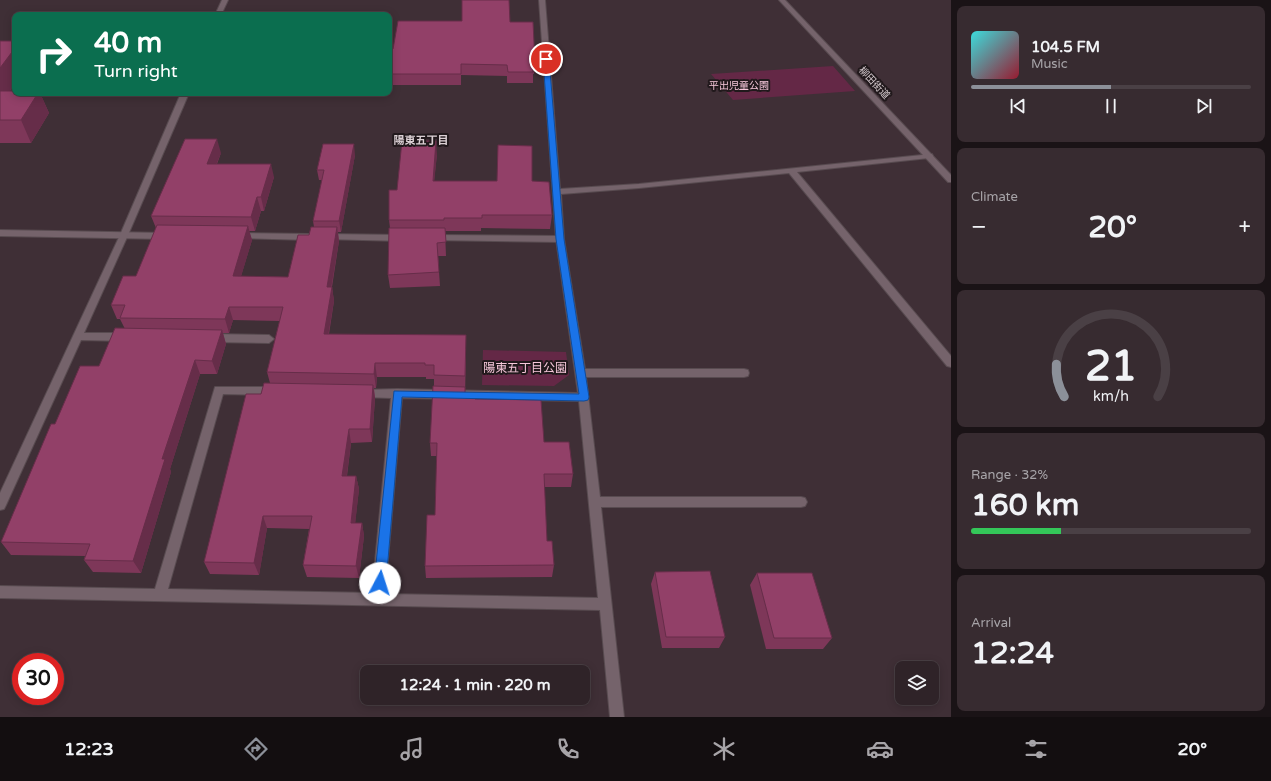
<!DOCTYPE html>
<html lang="en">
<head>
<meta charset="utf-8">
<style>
  body { margin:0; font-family:"Varela Round","Noto Sans JP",sans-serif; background:#372b30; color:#f1f3f6; height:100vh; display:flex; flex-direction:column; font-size:15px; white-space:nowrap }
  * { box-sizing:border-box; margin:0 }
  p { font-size:13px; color:#a7a4a8 }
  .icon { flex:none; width:22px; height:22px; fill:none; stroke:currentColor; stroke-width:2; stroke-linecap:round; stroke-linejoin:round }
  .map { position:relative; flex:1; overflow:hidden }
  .side { display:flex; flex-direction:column; gap:6px; padding:6px; background:#1a1316; width:320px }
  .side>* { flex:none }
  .guide { position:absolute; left:12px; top:12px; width:380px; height:84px; border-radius:8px; box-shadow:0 2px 10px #0003,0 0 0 1px #4a4045; background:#0b6e4f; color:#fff; overflow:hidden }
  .controls { position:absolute; left:895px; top:661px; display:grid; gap:8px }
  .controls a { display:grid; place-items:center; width:44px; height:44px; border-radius:8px; background:#2f2328; box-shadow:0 2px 10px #0003,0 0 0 1px #4a4045; font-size:20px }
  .speed { position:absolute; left:12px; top:653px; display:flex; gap:8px; font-size:20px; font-weight:700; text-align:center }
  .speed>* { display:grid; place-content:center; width:52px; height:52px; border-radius:50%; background:#2f2328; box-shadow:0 2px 10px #0003,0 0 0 1px #4a4045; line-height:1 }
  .speed .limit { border:6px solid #d22; background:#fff; color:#111 }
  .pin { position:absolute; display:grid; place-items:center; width:34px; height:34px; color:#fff; margin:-17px; border:2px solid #fff; border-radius:50%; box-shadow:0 1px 4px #0007 }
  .me { position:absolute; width:44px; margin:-22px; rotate:5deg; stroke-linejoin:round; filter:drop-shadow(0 0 3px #0008) }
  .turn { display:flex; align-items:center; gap:14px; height:84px; padding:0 16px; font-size:18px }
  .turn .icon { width:52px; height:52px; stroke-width:2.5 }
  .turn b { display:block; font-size:28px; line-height:34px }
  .big { font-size:30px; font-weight:800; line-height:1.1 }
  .side .tile { flex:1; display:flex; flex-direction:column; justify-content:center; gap:6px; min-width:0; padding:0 14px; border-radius:8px; background:#372b30 }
  .side .dial { align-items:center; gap:0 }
  .dial svg { height:104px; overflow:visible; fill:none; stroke:#4a4045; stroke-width:7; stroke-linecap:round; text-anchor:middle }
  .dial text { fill:#f1f3f6; stroke:none }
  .song { display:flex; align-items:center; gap:12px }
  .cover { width:48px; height:48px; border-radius:6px; background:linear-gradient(135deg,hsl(180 70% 55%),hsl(350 70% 35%)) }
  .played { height:4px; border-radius:2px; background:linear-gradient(90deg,#8c9099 50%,#4a4045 50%) }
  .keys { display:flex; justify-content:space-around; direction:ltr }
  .heat { display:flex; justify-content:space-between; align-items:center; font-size:22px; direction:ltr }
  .charge { height:6px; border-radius:3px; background:linear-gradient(90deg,#34c759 32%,#4a4045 0) }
  .trip { position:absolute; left:360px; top:665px; width:230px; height:40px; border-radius:8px; background:#2f2328; box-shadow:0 2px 10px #0003,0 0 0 1px #4a4045; font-weight:800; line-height:40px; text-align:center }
  .tab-bar { display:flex; height:64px; justify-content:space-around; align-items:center; background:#130e10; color:#a7a4a8 }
  .tab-bar .icon { width:28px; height:28px }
  .tab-bar .selected { color:#8c9099 }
  .tab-bar b { font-size:18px; color:#f1f3f6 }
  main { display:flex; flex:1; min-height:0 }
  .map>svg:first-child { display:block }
</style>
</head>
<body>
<main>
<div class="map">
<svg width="951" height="717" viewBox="0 0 951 717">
  <rect width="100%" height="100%" fill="#3f2f36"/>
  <path fill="#642846" d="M833,66L855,91L733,100L711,74Z
    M483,350L566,352L569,375L554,386L482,385Z"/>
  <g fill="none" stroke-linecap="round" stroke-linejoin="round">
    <defs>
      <path id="lane" d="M0,230L166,233L170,236L166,239L0,236Z
        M238,233L310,234L314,237L310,240L235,238L234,236L235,234Z
        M326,234L402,235L406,238L402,241L323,239L322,237L323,235Z
        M432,235L560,236L564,239L560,242L429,240L428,238L429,236Z"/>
      <path id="street" d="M222,0H228L221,15H215Z
        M539,0H545L560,189L639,184L932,154L933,156L929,158L797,172L951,356V367L947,366L789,173L639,188L561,194L564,239L585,369H744L748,370L749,373L748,376L744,377H586L600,497H801L805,498L807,502L805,506L801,507H601L624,717H610L600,610L0,598V586L155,589L215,387H274L278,388L279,391L278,394L274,395L223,394L168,589L372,593L391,398L362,397L358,396L357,393L358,390L397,389L578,393L556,239ZM402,398L579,401L598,598L385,594Z
        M181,93H189L128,235L84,333H125L130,337L125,341L81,340L6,505L4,509L0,510V493L120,235Z
        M211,334L269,335L274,339L269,343L211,342L206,338Z"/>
      <path id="secondary" d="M779,0H785L951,175V182H948Z"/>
    </defs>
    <use href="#lane" stroke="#584b50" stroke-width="2"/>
    <use href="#street" stroke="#584b50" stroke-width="2"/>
    <use href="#secondary" stroke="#584b50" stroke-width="2"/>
    <use href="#lane" fill="#75636b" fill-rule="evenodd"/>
    <use href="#street" fill="#75636b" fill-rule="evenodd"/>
    <use href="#secondary" fill="#75636b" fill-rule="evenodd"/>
  </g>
  <path fill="#7e3759" d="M462,21L510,22L535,63L534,74H533V83H507V76L461,75V85H389V49H393Z
    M0,41L15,48V84L10,91L15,93H40L49,113L31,143H0Z
    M221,153L217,164L274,177L264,211H261L255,231H249L252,240L241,276L288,277L309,235L314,227L313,221L322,180H319L317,170L355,155L341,232H338L339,241L332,287L334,301L329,334L466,349L465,398L475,399L544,442L573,474L571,487H544L547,541L554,565L552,577L426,578L425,566L435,515L437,456H431L430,443L434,386V379H426V377H377L376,388H374L375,398L372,442L351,443L347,476H356L359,489L355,523H362L364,536L359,578L307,577L303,565L309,529L267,528L259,575L210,574L204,562L261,394L270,383L267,372L280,321L233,320L229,333H223L226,344L217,374H200L170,469L171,472L141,573L93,572L84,560L85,556L11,555L1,542L55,424L99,366L125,329L120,319H117L111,305L136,276L156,228L151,216Z
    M437,154L434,181H532L552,215L550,229L481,228V231H445L446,256H438L440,286L390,288L388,275L390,228L389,220L397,190Z
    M655,572L725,637L719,648H662L651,584Z
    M757,573L832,638L823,649H766L750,585Z"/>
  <path fill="#662d49" d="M15,48V84L0,104V68Z
    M38,93H40L49,113L31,143L21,120Z
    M217,139L221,153L211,177L207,164Z
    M436,141L437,154L433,194V181Z
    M354,144L355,155L341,232L339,221Z
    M271,164L274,177L264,211L261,197Z
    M257,197L261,211L255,231L251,217Z
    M248,226L252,240L237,290L233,276Z
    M337,227L339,241L329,301L327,287Z
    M332,287L334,301L326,348L324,334Z
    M229,307L233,320L229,333L225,319Z
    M222,330L226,344L217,374L212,361Z
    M195,360L200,374L170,469L171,472L141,573L133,561L162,459Z
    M375,363L377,377L376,388L374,374Z
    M373,385L375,398L372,442L370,429Z
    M349,429L351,443L345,489L342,476Z
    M356,476L359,489L354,535L351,523Z
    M263,516L267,528L259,575L254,563Z
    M362,523L364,536L359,578L356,566Z"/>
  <path fill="#924068" stroke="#662d49" d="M462,0H509L510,22H533L535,63H533V72H508L507,65L461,64V74H389V49H393L398,21H462Z
    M0,41H15V48L0,68Z
    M0,91H15V93H38L21,120H0Z
    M185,139H217L207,164H271L261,197H257L251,217L151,216Z
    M402,141H436L433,181H497L498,145L532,146V181L549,182L552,215H482V218H444V220H389V190H397Z
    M323,144H354L339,221H313L324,170H317Z
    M157,225L248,226L233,276L288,277L298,235H309L311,227H337L327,287H332L324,334L466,335L465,376L434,375V365H425V363H375L374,374L267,372L283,307H229L225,319L120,318L125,305H111L123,276H136Z
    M389,228H445L446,242L437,243L439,272L388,275Z
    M115,328L222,330L212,361L195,360L162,459H165L133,561L84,560L90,544L1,542L51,424H55L80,366H99Z
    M264,383L373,385L370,429H349L342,476H356L351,523H362L356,566L303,565L312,516H263L254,563L204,562L246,394H261Z
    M433,386L465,387V398H475V399L541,400L544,442H569L573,474H544L547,541H552L554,565L425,566L427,515H435L437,443H430Z
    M710,571L725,637H666L655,572Z
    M757,573H812L832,638H774Z"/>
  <path fill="#1a73e8" stroke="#114b97" d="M546,57L549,59L564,239L589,397L588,400L584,401L402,397L386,583L384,587L380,589L376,587L374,583L394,391L579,394L556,239L543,59Z"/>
  <g text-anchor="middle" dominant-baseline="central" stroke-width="4" stroke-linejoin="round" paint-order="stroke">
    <g font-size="10" fill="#dbd0d4" stroke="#21191c">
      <text transform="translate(874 83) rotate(47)">柳田街道</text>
    </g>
    <g font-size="10" fill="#f6c7da" stroke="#21191c">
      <text x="739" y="86">平出児童公園</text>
    </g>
    <g font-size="11" font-weight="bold" fill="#dbd0d4" stroke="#21191c">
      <text x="421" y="140">陽東五丁目</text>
    </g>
    <g font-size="12" fill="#f6c7da" stroke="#21191c">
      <text x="525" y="368">陽東五丁目公園</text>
    </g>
  </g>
</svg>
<div class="controls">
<a><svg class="icon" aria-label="layers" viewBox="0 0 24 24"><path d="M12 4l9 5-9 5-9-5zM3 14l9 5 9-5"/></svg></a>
</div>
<div class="speed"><div class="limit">30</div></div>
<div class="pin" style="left:546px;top:59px;background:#d93025"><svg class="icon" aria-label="arrive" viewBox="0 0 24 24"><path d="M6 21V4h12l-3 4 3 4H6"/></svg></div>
<svg class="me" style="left:380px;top:583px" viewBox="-20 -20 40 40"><circle r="19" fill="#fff"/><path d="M0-13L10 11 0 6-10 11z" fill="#1a73e8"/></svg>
<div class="trip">12:24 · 1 min · 220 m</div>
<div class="guide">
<div class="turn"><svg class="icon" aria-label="right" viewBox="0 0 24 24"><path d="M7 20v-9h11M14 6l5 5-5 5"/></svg><div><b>40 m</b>Turn right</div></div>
</div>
</div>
<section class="side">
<div class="tile">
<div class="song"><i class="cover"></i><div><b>104.5 FM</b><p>Music</p></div></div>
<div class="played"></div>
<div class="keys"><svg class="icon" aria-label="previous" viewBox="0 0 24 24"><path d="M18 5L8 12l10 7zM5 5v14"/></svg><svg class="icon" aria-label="pause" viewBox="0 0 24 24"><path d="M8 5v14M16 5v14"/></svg><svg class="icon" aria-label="next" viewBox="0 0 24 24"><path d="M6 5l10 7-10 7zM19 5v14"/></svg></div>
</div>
<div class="tile"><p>Climate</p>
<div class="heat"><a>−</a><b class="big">20°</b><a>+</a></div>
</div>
<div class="tile dial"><svg viewBox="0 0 100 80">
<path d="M14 69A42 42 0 1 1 86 69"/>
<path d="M14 69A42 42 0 0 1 8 44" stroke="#8c9099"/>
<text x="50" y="56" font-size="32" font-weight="700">21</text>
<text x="50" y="72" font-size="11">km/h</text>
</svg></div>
<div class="tile"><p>Range · 32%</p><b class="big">160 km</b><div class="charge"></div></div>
<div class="tile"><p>Arrival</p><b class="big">12:24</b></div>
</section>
</main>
<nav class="tab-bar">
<b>12:23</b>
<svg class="icon selected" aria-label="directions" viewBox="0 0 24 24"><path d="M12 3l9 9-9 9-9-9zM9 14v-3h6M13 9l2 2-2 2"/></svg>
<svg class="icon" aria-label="music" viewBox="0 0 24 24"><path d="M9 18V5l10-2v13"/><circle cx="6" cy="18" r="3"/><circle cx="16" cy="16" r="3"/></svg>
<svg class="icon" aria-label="phone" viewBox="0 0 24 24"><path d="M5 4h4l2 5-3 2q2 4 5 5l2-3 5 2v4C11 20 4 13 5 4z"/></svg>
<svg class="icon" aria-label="climate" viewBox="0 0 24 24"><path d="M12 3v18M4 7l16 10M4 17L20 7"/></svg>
<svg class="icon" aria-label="car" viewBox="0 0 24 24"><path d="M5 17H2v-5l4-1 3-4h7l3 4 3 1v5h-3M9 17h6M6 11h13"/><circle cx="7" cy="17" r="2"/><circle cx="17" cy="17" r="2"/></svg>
<svg class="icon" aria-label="filters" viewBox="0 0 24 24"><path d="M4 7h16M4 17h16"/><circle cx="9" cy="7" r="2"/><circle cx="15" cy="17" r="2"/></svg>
<b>20°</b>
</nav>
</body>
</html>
